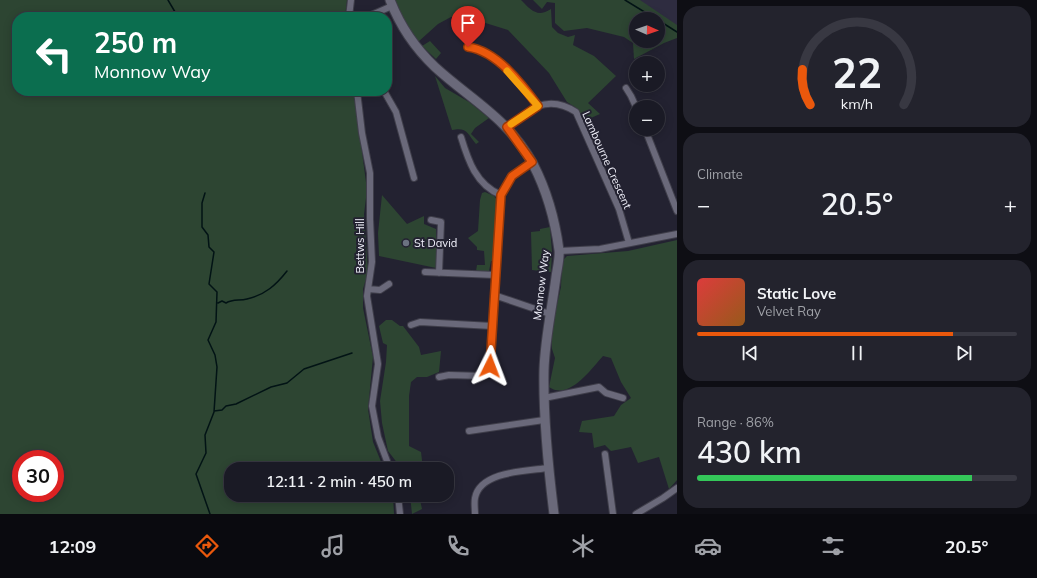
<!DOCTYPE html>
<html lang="en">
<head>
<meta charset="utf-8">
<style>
  body { margin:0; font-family:Mulish,sans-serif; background:#23232d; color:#f1f3f6; height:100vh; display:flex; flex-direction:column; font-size:15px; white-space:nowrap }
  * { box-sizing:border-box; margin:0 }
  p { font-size:13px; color:#9fa1a7 }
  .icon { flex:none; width:22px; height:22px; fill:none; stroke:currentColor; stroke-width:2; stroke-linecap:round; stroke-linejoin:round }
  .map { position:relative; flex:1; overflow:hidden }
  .details { display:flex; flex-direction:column; gap:6px; padding:6px; background:#0e0e14; width:360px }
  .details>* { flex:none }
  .top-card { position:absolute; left:12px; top:12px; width:380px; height:84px; border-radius:16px; box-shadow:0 2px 10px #0003,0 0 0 1px #383842; background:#0b6e4f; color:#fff; overflow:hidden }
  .needle { width:26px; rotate:92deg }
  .fabs { position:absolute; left:629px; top:12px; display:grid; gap:8px }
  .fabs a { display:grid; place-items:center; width:36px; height:36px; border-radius:50%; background:#1a1a25; box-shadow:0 2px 10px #0003,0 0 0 1px #383842; font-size:20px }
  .speed { position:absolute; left:12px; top:450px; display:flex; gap:8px; font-size:20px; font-weight:700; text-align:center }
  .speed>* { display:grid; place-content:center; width:52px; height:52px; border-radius:50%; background:#1a1a25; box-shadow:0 2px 10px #0003,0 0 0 1px #383842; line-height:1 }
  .speed .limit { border:6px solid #d22; background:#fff; color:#111 }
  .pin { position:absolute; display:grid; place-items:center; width:34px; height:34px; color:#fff; margin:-41px -17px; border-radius:50% 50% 50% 0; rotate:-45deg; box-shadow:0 0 4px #0007 }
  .pin .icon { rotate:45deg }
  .me { position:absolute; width:44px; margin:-22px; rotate:3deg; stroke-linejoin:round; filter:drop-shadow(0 0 3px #0008) }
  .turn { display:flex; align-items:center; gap:14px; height:84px; padding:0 16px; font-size:18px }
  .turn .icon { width:52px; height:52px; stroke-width:2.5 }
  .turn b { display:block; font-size:28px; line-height:34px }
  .big { font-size:30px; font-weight:600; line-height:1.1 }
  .details .card { flex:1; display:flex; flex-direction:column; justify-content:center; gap:6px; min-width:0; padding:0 14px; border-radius:16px; background:#23232d }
  .details .dial { align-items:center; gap:0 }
  .dial svg { height:104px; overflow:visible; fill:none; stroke:#383842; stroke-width:7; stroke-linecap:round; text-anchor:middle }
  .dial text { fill:#f1f3f6; stroke:none }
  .song { display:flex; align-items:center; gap:12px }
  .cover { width:48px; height:48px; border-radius:6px; background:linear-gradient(135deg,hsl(0 70% 55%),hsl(30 70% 35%)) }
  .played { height:4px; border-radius:2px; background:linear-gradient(90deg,#ea580c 80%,#383842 80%) }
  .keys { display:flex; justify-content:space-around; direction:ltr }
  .heat { display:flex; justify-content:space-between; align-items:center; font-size:22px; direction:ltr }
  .charge { height:6px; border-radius:3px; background:linear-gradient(90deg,#34c759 86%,#383842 0) }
  .trip { position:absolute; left:224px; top:462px; width:230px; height:40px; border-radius:16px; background:#1a1a25; box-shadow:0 2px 10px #0003,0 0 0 1px #383842; font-weight:600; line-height:40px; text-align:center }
  .tab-bar { display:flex; height:64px; justify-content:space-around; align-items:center; background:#0a0a0f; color:#9fa1a7 }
  .tab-bar .icon { width:28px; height:28px }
  .tab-bar .selected { color:#ea580c }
  .tab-bar b { font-size:18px; color:#f1f3f6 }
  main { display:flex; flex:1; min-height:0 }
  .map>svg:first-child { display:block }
</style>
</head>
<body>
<main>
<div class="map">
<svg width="677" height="514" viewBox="0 0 677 514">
  <rect width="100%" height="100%" fill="#232231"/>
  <path fill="#2e2c40" d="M625,0H677V32L658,19Z"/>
  <path fill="#2d4532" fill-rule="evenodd" d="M0,0H347L345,17H17V91H354L367,190L364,214L368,272L363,289V308L373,357L368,409L373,442L384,469H231V495H393L394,514H0ZM21,459H55V493H21Z
    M395,0H521C531,10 537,18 551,9L552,27L558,33L568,37L575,35L573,45L594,56L616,76L588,103L600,114L584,121L575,107L567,102L549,73L508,30L463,16L451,17L438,24L418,42L408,29Z
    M533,0H640L677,25V38L664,43L634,59L633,43L624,37L587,28L564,31L555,23V3L547,2L542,9ZM636,19H658V41H636Z
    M430,41L441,53L436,59L422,46Z
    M435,76L445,88L469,102L489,118L475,128L471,134L479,142L476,144C467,133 467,127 452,130Z
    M485,192L494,196L497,200L493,261H491L489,271H476L477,265H485L484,251L477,250V247L468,238L478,231L480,200L482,193Z
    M382,195L407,224L424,216V224L436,229V268L379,256L378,233Z
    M550,227L552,252L551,272L532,270L531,232L540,231V229Z
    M677,240V480L669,489L659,457L638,463L631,447L611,451L605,445L594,448L592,433L579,432L582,421L614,416L621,405L631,398L621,382L611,358L603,356C591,369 569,401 549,387L555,358L552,349L551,330L561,287L562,261L567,256L628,251Z
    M386,320H392L400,326H403L419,347L421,355L441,351L439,372L427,377H417L411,382L409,396V446L421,452L423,469H402L388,451L382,423L380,401L386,362L387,345L383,343L379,326Z
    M410,495H419L422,509L412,514Z"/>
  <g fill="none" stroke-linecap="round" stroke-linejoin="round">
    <path stroke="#021315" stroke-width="1.5" d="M168,0L178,17
      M625,0L656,19
      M658,20L677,32
      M211,92V91
      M205,193L202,203V227L208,235L209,247L214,252L209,284L217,292L216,322L208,340L215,355L217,367L214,412L205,435L206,453L196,474L210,514
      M218,303L222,301L226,303C233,299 239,301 247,299C265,295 276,285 287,271
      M214,411L222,410L226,406L236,404L271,387L287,383L304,369L352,353"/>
    <defs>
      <path id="street" d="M349,17L351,0
        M367,17L392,6
        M468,47C495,50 523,85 538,106
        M626,88L631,96L636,107
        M357,91L362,133L370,173V219L372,262L367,296L378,364L372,406L378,437L390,469
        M384,91L396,112L414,178
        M507,127L538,106C552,101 564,104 576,112L619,209L629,243
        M645,129L677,211
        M461,137C468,160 476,185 501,195
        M431,220L441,222L439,273
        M559,251L600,249L677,234
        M425,272L495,275
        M368,289L380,290L389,284
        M494,295L550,314
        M411,325L420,322L492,326
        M439,377L449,375L483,376L490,366L501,195L511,176L532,162
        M544,398L599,387L606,393L623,398
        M469,431L544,420
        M605,454L613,514
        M398,495L400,514
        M475,514C475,509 474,503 475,498C480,471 527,471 548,468
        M636,514L663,498L677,488"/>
      <path id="secondary" d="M390,0C400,26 415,48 435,67C471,100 508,118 533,164C547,191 555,220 559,250C560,258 557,269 556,277C552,308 545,338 544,370C543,418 548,466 554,514"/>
    </defs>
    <use href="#street" stroke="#3f3e4a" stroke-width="8"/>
    <use href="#secondary" stroke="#3f3e4a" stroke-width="11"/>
    <use href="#street" stroke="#6a697a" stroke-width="6"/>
    <use href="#secondary" stroke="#6a697a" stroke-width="9"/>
  </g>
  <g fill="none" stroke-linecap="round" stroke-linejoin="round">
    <defs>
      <path id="route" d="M468,47C497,51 522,84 538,106L507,127L532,162L512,176L501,195L490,366"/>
    </defs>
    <use href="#route" stroke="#983908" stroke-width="10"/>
    <use href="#route" stroke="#ea580c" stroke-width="7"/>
    <path stroke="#f59e0b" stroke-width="7" d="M507,71L538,106L511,124"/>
  </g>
  <circle fill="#6b7280" stroke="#232231" stroke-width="1.5" cx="406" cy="243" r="4"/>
  <g text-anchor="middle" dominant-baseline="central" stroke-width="4" stroke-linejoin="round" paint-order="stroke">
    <g font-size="11" fill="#f2f2fc" stroke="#232231">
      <text transform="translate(607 160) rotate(66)">Lambourne Crescent</text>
      <text transform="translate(360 246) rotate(-90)">Bettws Hill</text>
      <text transform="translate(541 285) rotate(-83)">Monnow Way</text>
    </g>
    <g font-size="11" fill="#f2f2fc" stroke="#232231" text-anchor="start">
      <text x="414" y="243">St David</text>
    </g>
  </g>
</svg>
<div class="fabs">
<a><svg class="needle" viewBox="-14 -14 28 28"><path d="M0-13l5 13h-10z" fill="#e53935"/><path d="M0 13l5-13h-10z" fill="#9fa1a7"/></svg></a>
<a>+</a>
<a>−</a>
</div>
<div class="speed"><div class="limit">30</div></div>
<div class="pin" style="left:468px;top:47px;background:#d93025"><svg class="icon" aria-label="arrive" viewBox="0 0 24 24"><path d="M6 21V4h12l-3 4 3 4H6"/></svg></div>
<svg class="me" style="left:490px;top:366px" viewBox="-20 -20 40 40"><path d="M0-17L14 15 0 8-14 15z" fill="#ea580c" stroke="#fff" stroke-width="4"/></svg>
<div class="trip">12:11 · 2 min · 450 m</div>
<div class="top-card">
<div class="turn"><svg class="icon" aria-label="left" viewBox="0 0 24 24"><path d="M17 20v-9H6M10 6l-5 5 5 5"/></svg><div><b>250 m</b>Monnow Way</div></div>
</div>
</div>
<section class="details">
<div class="card dial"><svg viewBox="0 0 100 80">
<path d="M14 69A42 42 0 1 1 86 69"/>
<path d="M14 69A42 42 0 0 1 8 42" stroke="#ea580c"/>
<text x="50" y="56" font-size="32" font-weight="700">22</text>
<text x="50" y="72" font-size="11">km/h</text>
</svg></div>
<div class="card"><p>Climate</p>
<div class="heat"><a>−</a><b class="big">20.5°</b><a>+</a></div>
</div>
<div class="card">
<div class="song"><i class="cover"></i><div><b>Static Love</b><p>Velvet Ray</p></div></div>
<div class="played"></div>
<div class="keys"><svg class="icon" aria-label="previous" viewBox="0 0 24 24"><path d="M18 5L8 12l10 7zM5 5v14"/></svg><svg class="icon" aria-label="pause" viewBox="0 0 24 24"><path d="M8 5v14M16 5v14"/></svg><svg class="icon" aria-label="next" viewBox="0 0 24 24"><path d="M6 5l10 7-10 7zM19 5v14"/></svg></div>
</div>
<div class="card"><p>Range · 86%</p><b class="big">430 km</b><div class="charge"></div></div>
</section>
</main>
<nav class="tab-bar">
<b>12:09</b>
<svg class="icon selected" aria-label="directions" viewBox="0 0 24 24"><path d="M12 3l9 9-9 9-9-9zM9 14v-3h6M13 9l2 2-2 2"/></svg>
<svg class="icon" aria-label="music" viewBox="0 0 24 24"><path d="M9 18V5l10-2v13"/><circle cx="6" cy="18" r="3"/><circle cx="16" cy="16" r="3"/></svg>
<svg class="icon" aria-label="phone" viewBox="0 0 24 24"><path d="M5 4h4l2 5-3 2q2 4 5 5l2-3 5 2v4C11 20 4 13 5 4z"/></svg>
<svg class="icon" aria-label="climate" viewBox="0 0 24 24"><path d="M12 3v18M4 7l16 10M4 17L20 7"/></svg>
<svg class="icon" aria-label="car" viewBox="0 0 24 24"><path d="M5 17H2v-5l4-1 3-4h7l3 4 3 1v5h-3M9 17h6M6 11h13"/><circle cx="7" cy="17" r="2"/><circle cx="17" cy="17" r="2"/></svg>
<svg class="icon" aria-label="filters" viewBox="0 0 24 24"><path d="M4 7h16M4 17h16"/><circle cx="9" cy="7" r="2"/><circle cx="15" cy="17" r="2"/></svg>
<b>20.5°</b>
</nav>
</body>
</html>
